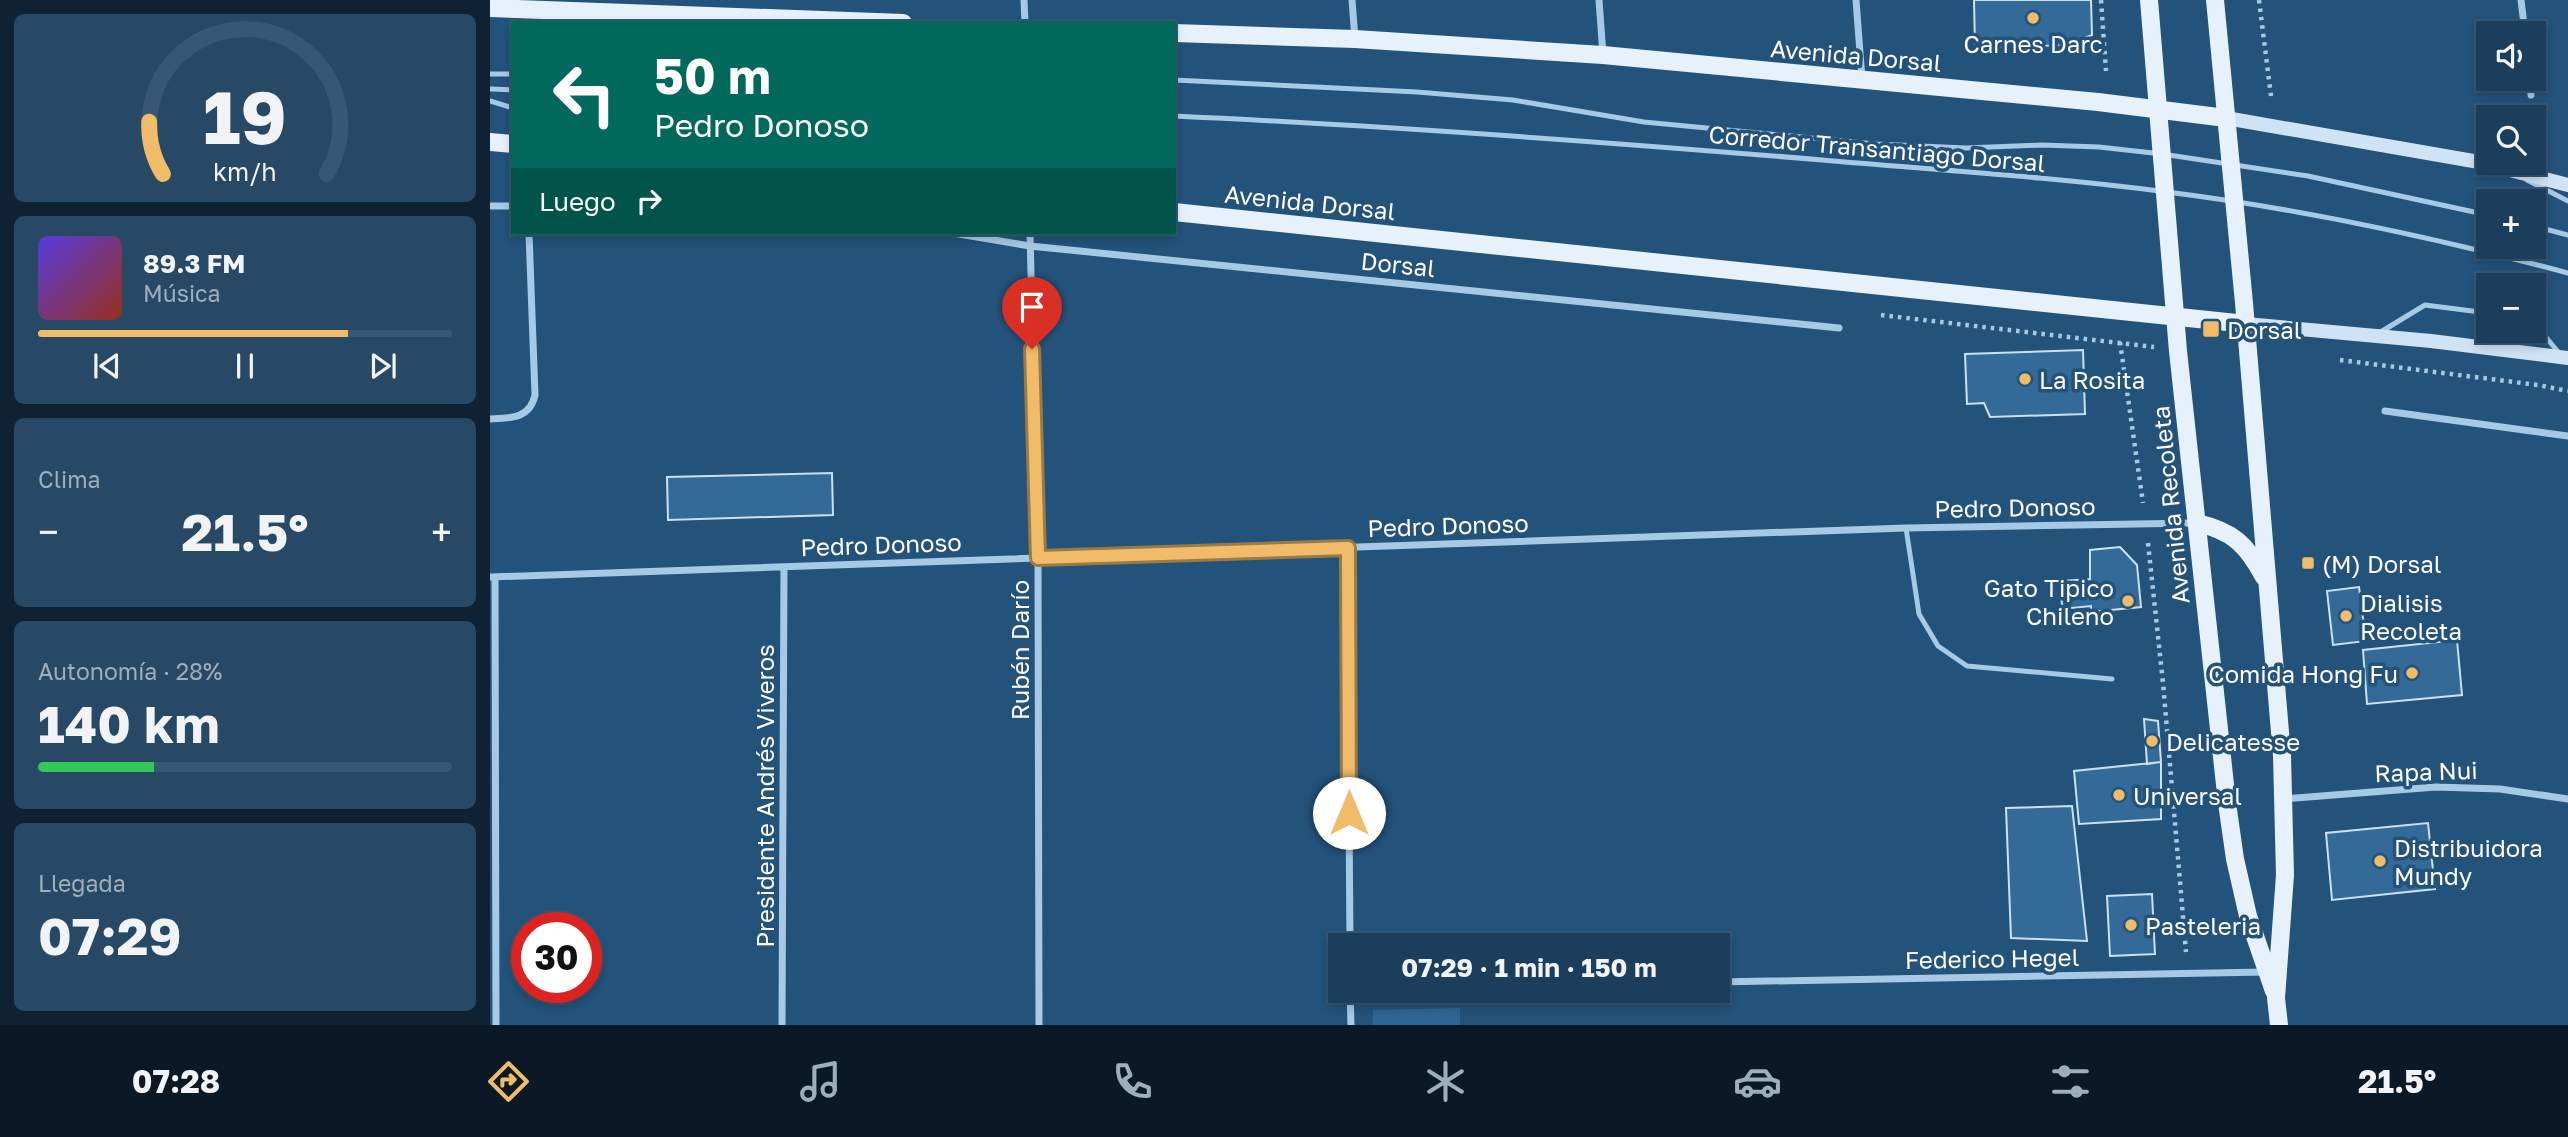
<!DOCTYPE html>
<html lang="es">
<head>
<meta charset="utf-8">
<style>
  body { margin:0; font-family:"Golos Text",sans-serif; background:#274965; color:#f1f3f6; height:100vh; display:flex; flex-direction:column; font-size:26px; white-space:nowrap }
  * { box-sizing:border-box; margin:0 }
  p { font-size:23px; color:#9faebb }
  .icon { flex:none; width:38px; height:38px; fill:none; stroke:currentColor; stroke-width:2; stroke-linecap:round; stroke-linejoin:round }
  .map { position:relative; flex:1; overflow:hidden }
  .panel { display:flex; flex-direction:column; gap:14px; padding:14px; background:#0e2233; width:490px }
  .panel>* { flex:none }
  .top-card { position:absolute; left:21px; top:21px; width:665px; height:214px; border-radius:0px; box-shadow:0 4px 10px #0003,0 0 0 2px #385772; background:#00695c; color:#fff; overflow:hidden }
  .fabs { position:absolute; left:1986px; top:21px; display:grid; gap:14px }
  .fabs a { display:grid; place-items:center; width:70px; height:70px; border-radius:0px; background:#1a3e5c; box-shadow:0 4px 10px #0003,0 0 0 2px #385772; font-size:35px }
  .speed { position:absolute; left:21px; top:912px; display:flex; gap:14px; font-size:35px; font-weight:700; text-align:center }
  .speed>* { display:grid; place-content:center; width:91px; height:91px; border-radius:50%; background:#1a3e5c; box-shadow:0 4px 10px #0003,0 0 0 2px #385772; line-height:1 }
  .speed .limit { border:10px solid #d22; background:#fff; color:#111 }
  .pin { position:absolute; display:grid; place-items:center; width:60px; height:60px; color:#fff; margin:-72px -30px; border-radius:50% 50% 50% 0; rotate:-45deg; box-shadow:0 0 7px #0007 }
  .pin .icon { rotate:45deg }
  .me { position:absolute; width:77px; margin:-38px; rotate:0deg; stroke-linejoin:round; filter:drop-shadow(0 0 5px #0008) }
  .turn { display:flex; align-items:center; gap:24px; height:147px; padding:0 28px; font-size:32px }
  .turn .icon { width:91px; height:91px; stroke-width:2.5 }
  .turn b { display:block; font-size:49px; line-height:60px }
  .then { display:flex; align-items:center; height:66px; padding:0 28px; background:#0003; gap:14px; font-size:26px }
  .big { font-size:52px; font-weight:700; line-height:1.1 }
  .panel .card { flex:1; display:flex; flex-direction:column; justify-content:center; gap:10px; min-width:0; padding:0 24px; border-radius:10px; background:#274965 }
  .panel .dial { align-items:center; gap:0 }
  .dial svg { height:182px; overflow:visible; fill:none; stroke:#385772; stroke-width:7; stroke-linecap:round; text-anchor:middle }
  .dial text { fill:#f1f3f6; stroke:none }
  .song { display:flex; align-items:center; gap:21px }
  .cover { width:84px; height:84px; border-radius:10px; background:linear-gradient(135deg,hsl(250 70% 55%),hsl(10 70% 35%)) }
  .played { height:7px; border-radius:4px; background:linear-gradient(90deg,#f0bc69 75%,#385772 75%) }
  .keys { display:flex; justify-content:space-around; direction:ltr }
  .heat { display:flex; justify-content:space-between; align-items:center; font-size:38px; direction:ltr }
  .charge { height:10px; border-radius:5px; background:linear-gradient(90deg,#34c759 28%,#385772 0) }
  .trip { position:absolute; left:838px; top:933px; width:402px; height:70px; border-radius:0px; background:#1a3e5c; box-shadow:0 4px 10px #0003,0 0 0 2px #385772; font-weight:700; line-height:70px; text-align:center }
  .tab-bar { display:flex; height:112px; justify-content:space-around; align-items:center; background:#0a1925; color:#9faebb }
  .tab-bar .icon { width:49px; height:49px }
  .tab-bar .active { color:#f0bc69 }
  .tab-bar b { font-size:32px; color:#f1f3f6 }
  main { display:flex; flex:1; min-height:0 }
  .map>svg:first-child { display:block }
</style>
</head>
<body>
<main>
<section class="panel">
<div class="card dial"><svg viewBox="0 0 100 80">
<path d="M14 69A42 42 0 1 1 86 69"/>
<path d="M14 69A42 42 0 0 1 8 46" stroke="#f0bc69"/>
<text x="50" y="56" font-size="32" font-weight="700">19</text>
<text x="50" y="72" font-size="11">km/h</text>
</svg></div>
<div class="card">
<div class="song"><i class="cover"></i><div><b>89.3 FM</b><p>Música</p></div></div>
<div class="played"></div>
<div class="keys"><svg class="icon" aria-label="previous" viewBox="0 0 24 24"><path d="M18 5L8 12l10 7zM5 5v14"/></svg><svg class="icon" aria-label="pause" viewBox="0 0 24 24"><path d="M8 5v14M16 5v14"/></svg><svg class="icon" aria-label="next" viewBox="0 0 24 24"><path d="M6 5l10 7-10 7zM19 5v14"/></svg></div>
</div>
<div class="card"><p>Clima</p>
<div class="heat"><a>−</a><b class="big">21.5°</b><a>+</a></div>
</div>
<div class="card"><p>Autonomía · 28%</p><b class="big">140 km</b><div class="charge"></div></div>
<div class="card"><p>Llegada</p><b class="big">07:29</b></div>
</section>
<div class="map">
<svg width="2078" height="1025" viewBox="0 0 2078 1025">
  <rect width="100%" height="100%" fill="#23527b"/>
  <path fill="#2e6592" d="M970,1008V1025H883V1010Z"/>
  <path fill="#336a98" stroke="#c9e1f4" stroke-width="2" d="M1484,0H1601L1602,35L1577,45L1485,48Z
    M1593,350L1595,414L1500,417L1494,403L1477,404L1475,354Z
    M342,473L343,515L178,520L177,477Z
    M1630,547L1647,565L1651,607L1601,612V606L1572,609L1571,581L1600,579V550Z
    M1869,587L1876,641L1843,645L1837,591Z
    M1967,640L1972,695L1877,704L1873,650Z
    M1654,719L1668,721L1671,762L1657,764Z
    M1671,762V819L1589,824L1584,771Z
    M1582,806L1597,941L1521,938L1516,808Z
    M1938,823L1945,889L1842,900L1836,833Z
    M1662,894L1665,954L1620,956L1617,896Z"/>
  <g fill="none" stroke-linecap="round" stroke-linejoin="round">
    <path stroke="#a6c9e5" stroke-width="4.5" stroke-dasharray="3.5 5" stroke-linecap="butt" d="M1611,0L1616,71
      M1769,0L1781,96
      M654,233L669,234
      M1391,315L1664,347
      M1630,342L1653,503
      M1850,360L2048,385L2078,391
      M1658,543L1673,683L1696,952"/>
    <path stroke="#a6c9e5" stroke-width="5" d="M0,74H23
      M684,80L927,92L1023,100L1154,122L1385,144L1476,148L1552,145L1609,147L1672,154L1818,176L1998,215
      M0,89L23,90
      M0,101L23,108
      M684,116C901,126 1116,142 1332,160C1447,170 1563,177 1677,192C1812,209 1946,238 2078,273
      M2037,180L2078,201
      M2044,226L2078,235
      M2044,323L2069,353
      M1889,333L1935,305L1998,313
      M1416,528L1429,614L1448,646L1477,666L1622,679"/>
    <path stroke="#a6c9e5" stroke-width="7" d="M534,0L535,23
      M862,0L865,39
      M1109,0L1113,55
      M1366,0L1372,79
      M2031,0L2035,33
      M2039,79L2041,95
      M0,206H23
      M463,233L540,246L1349,328
      M540,233L548,558L549,1025
      M1895,411L2078,436
      M0,419C20,418 40,419 45,395L39,233
      M857,547L860,945
      M0,577L1416,528L1706,523
      M5,577L6,1025
      M1794,799L1946,787L2010,789L2078,799
      M1228,982L1776,972
      M860,990L861,1025
      M292,1025L294,567"/>
    <path stroke="#cfe3f4" stroke-width="14" d="M1736,118L1989,162L2078,185
      M1756,324L1941,341L2078,358"/>
    <path stroke="#e6f1fc" stroke-width="18" d="M1659,0L1688,351L1737,803L1745,859L1758,916L1784,991
      M1725,0L1754,303L1792,756L1795,875L1786,998L1789,1025
      M0,8L413,23
      M684,33L865,39L1113,55L1608,102L1736,118
      M0,142L23,144
      M684,212L1756,324
      M1707,523C1743,531 1757,545 1774,577"/>
  </g>
  <g fill="none" stroke-linecap="round" stroke-linejoin="round">
    <defs>
      <path id="route" d="M542,349L548,558L858,548L859,813"/>
    </defs>
    <use href="#route" stroke="#9c7a44" stroke-width="18"/>
    <use href="#route" stroke="#f0bc69" stroke-width="12"/>
  </g>
  <g fill="#f0bc69" stroke="#23527b" stroke-width="2.5">
    <circle cx="1543" cy="18" r="7"/>
    <rect x="1712" y="320" width="18" height="18" rx="3.5"/>
    <circle cx="1535" cy="379" r="7"/>
    <rect x="1811" y="556" width="14" height="14" rx="3.5"/>
    <circle cx="1638" cy="601" r="7"/>
    <circle cx="1856" cy="616" r="7"/>
    <circle cx="1922" cy="673" r="7"/>
    <circle cx="1662" cy="741" r="7"/>
    <circle cx="1629" cy="795" r="7"/>
    <circle cx="1890" cy="861" r="7"/>
    <circle cx="1641" cy="925" r="7"/>
  </g>
  <g text-anchor="middle" dominant-baseline="central" stroke-width="7" stroke-linejoin="round" paint-order="stroke">
    <g font-size="24" fill="#fff" stroke="#23527b" text-anchor="start">
      <text x="1543" y="43" text-anchor="middle">Carnes Darc</text>
      <text x="1737" y="329">Dorsal</text>
      <text x="1549" y="379">La Rosita</text>
      <text x="1832" y="563">(M) Dorsal</text>
      <text x="1624" y="587" text-anchor="end">Gato Tipico<tspan x="1624" dy="28">Chileno</tspan></text>
      <text x="1870" y="602">Dialisis<tspan x="1870" dy="28">Recoleta</tspan></text>
      <text x="1908" y="673" text-anchor="end">Comida Hong Fu</text>
      <text x="1676" y="741">Delicatesse</text>
      <text x="1643" y="795">Universal</text>
      <text x="1904" y="847">Distribuidora<tspan x="1904" dy="28">Mundy</tspan></text>
      <text x="1655" y="925">Pasteleria</text>
    </g>
    <g font-size="24" fill="#fff" stroke="#23527b">
      <text transform="translate(1366 55) rotate(5)">Avenida Dorsal</text>
      <text transform="translate(1387 148) rotate(5)">Corredor Transantiago Dorsal</text>
      <text transform="translate(820 202) rotate(6)">Avenida Dorsal</text>
      <text transform="translate(908 264) rotate(6)">Dorsal</text>
      <text transform="translate(1680 505) rotate(-96)">Avenida Recoleta</text>
      <text transform="translate(1525 507) rotate(-1)">Pedro Donoso</text>
      <text transform="translate(958 525) rotate(-2)">Pedro Donoso</text>
      <text transform="translate(391 544) rotate(-2)">Pedro Donoso</text>
      <text transform="translate(529 650) rotate(-90)">Rubén Darío</text>
      <text transform="translate(1936 771) rotate(-2)">Rapa Nui</text>
      <text transform="translate(274 796) rotate(-90)">Presidente Andrés Viveros</text>
      <text transform="translate(1502 958) rotate(-1)">Federico Hegel</text>
    </g>
  </g>
</svg>
<div class="fabs">
<a><svg class="icon" aria-label="sound" viewBox="0 0 24 24"><path d="M4 9h4l5-4v14l-5-4H4zM17 9q2 3 0 6"/></svg></a>
<a><svg class="icon" aria-label="search" viewBox="0 0 24 24"><circle cx="10" cy="10" r="6"/><path d="M15 15l6 6"/></svg></a>
<a>+</a>
<a>−</a>
</div>
<div class="speed"><div class="limit">30</div></div>
<div class="pin" style="left:542px;top:349px;background:#d93025"><svg class="icon" aria-label="arrive" viewBox="0 0 24 24"><path d="M6 21V4h12l-3 4 3 4H6"/></svg></div>
<svg class="me" style="left:859px;top:813px" viewBox="-20 -20 40 40"><circle r="19" fill="#fff"/><path d="M0-13L10 11 0 6-10 11z" fill="#f0bc69"/></svg>
<div class="trip">07:29 · 1 min · 150 m</div>
<div class="top-card">
<div class="turn"><svg class="icon" aria-label="left" viewBox="0 0 24 24"><path d="M17 20v-9H6M10 6l-5 5 5 5"/></svg><div><b>50 m</b>Pedro Donoso</div></div>
<div class="then">Luego<svg class="icon" aria-label="right" viewBox="0 0 24 24"><path d="M7 20v-9h11M14 6l5 5-5 5"/></svg></div>
</div>
</div>
</main>
<nav class="tab-bar">
<b>07:28</b>
<svg class="icon active" aria-label="directions" viewBox="0 0 24 24"><path d="M12 3l9 9-9 9-9-9zM9 14v-3h6M13 9l2 2-2 2"/></svg>
<svg class="icon" aria-label="music" viewBox="0 0 24 24"><path d="M9 18V5l10-2v13"/><circle cx="6" cy="18" r="3"/><circle cx="16" cy="16" r="3"/></svg>
<svg class="icon" aria-label="phone" viewBox="0 0 24 24"><path d="M5 4h4l2 5-3 2q2 4 5 5l2-3 5 2v4C11 20 4 13 5 4z"/></svg>
<svg class="icon" aria-label="climate" viewBox="0 0 24 24"><path d="M12 3v18M4 7l16 10M4 17L20 7"/></svg>
<svg class="icon" aria-label="car" viewBox="0 0 24 24"><path d="M5 17H2v-5l4-1 3-4h7l3 4 3 1v5h-3M9 17h6M6 11h13"/><circle cx="7" cy="17" r="2"/><circle cx="17" cy="17" r="2"/></svg>
<svg class="icon" aria-label="filters" viewBox="0 0 24 24"><path d="M4 7h16M4 17h16"/><circle cx="9" cy="7" r="2"/><circle cx="15" cy="17" r="2"/></svg>
<b>21.5°</b>
</nav>
</body>
</html>
